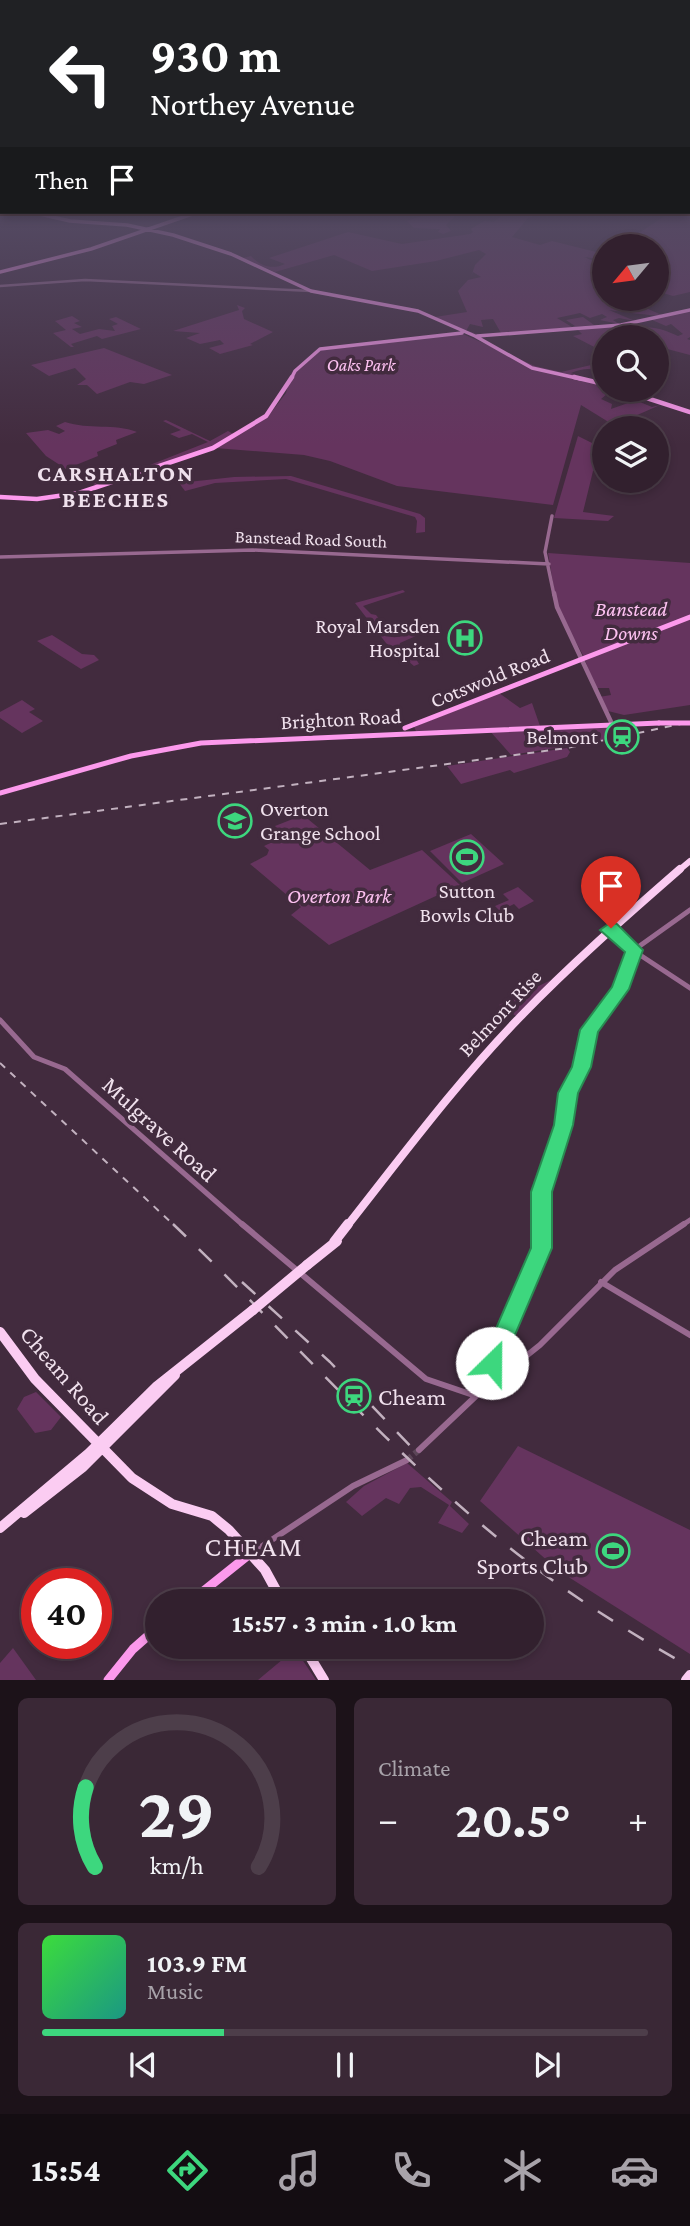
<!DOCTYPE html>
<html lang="en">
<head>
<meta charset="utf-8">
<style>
  body { margin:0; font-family:"Crimson Pro",serif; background:#3a2836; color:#f1f3f6; height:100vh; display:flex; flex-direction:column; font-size:26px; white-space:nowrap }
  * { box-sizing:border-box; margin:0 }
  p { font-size:23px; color:#a8a3aa }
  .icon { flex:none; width:38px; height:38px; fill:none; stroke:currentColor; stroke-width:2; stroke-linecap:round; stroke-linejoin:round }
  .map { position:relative; height:1680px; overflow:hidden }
  .side { display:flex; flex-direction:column; gap:18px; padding:18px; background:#1c1219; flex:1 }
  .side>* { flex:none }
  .banner { position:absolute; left:0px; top:0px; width:691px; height:214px; box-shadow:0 4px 10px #0003,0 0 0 2px #4d3e4a; background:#202124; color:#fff; overflow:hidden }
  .needle { width:46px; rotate:241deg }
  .tools { position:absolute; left:592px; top:234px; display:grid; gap:14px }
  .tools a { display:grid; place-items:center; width:77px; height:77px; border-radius:50%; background:#32202e; box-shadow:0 4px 10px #0003,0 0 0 2px #4d3e4a; font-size:35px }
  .speed { position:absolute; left:21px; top:1568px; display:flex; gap:14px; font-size:35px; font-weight:700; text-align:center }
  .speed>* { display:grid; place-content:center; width:91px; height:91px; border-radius:50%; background:#32202e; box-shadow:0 4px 10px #0003,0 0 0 2px #4d3e4a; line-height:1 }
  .speed .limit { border:10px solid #d22; background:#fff; color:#111 }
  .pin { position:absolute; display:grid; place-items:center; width:60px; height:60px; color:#fff; margin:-72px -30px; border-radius:50% 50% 50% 0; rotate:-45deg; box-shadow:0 0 7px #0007 }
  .pin .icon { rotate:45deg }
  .me { position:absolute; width:77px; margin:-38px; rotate:23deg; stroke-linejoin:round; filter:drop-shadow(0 0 5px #0008) }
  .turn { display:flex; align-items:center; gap:24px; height:147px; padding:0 35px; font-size:32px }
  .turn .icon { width:91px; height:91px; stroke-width:2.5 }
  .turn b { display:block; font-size:49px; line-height:60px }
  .then { display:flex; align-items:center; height:66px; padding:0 35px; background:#0003; gap:14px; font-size:26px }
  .big { font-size:52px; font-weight:700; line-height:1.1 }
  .side .widget { flex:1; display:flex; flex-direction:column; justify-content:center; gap:10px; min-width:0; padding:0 24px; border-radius:10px; background:#3a2836 }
  .side .dial { align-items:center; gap:0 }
  .dial svg { height:182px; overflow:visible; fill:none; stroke:#4d3e4a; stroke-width:7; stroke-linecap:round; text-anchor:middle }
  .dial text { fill:#f1f3f6; stroke:none }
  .song { display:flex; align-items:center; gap:21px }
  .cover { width:84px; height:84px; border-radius:10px; background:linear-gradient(135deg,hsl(120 70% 55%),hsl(170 70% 35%)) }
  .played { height:7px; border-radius:4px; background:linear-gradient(90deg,#3dd77e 30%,#4d3e4a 30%) }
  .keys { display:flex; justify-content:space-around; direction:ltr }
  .heat { display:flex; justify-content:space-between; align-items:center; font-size:38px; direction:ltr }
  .side .tiles { flex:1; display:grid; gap:18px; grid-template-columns:1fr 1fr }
  .widget:last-child { grid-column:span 2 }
  .trip { position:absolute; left:145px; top:1589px; width:399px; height:70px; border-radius:35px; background:#32202e; box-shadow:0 4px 10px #0003,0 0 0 2px #4d3e4a; font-weight:700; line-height:70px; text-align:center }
  .dock { display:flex; height:112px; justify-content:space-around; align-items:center; background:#140d12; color:#a8a3aa }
  .dock .icon { width:49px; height:49px }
  .dock .on { color:#3dd77e }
  .dock b { font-size:32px; color:#f1f3f6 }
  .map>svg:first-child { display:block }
</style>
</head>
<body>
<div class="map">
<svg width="690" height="1680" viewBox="0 0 690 1680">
  <rect width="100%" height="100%" fill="#422b3e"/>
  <path fill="#65345e" d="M433,212L455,216L446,225L451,231L443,234L438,232L440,229L414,228L407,221Z
    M474,212H544L528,218L512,237L540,245L552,241L604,254L599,259L584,257L596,262L604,259V299H633L630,301L664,316L690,311V337L687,339L690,340V355L656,346V338L641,335L638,329C653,325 664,330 678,336L683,334L671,324L666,326L652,320L660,316C657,316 614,311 609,310L635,321L619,318L613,320L619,324L600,320L607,317L602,314L590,318L580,313L557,318L572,327L575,326L566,320L583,317L594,325L503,334L571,329L560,331L482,336L502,334L482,335L501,333L493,319L481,320L483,327L470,324L466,331L479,334C463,333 449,324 435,317L467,312L458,291L468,280L481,277L473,272L471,277L475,265L486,254L479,250L436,261L372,271L334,255L275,272L243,258L251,256C260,266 272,270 285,264L269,258L348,232L402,244L470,234L473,232L471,229L484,221L494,222L501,216Z
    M671,212L690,215V292L673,296L656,291V247H631L643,234L639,233Z
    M237,305L245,308L242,311L244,319L273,332L250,344L253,345L220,354L209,348L224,344L220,340L200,344L186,338L200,333L173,331L239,310Z
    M72,316L80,321L74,323L82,327L72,329L80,334L99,329L115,331L112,326L118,324L109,319L116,317L141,329L102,339L97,336L71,344L74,347H71L53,333L66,330L55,321Z
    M616,327L628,338H604V352L573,336L582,334L577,329Z
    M463,334L535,366L561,372L604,362V367C593,370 584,367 571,373L604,385V390H612L601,399L612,404L611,409L628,403L610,395L619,390L642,397L635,400L652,407L660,405L619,423L630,429L615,426L581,405L553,505L397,486L330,461L304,455L215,448L270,414L286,393L290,377L315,351Z
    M104,348L172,375L144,384L130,382L97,394L87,385H77L86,379L75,368L49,376L31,365Z
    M166,420L210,441L228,431L235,435L211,447L112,484L99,488L87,479L109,470L117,478L208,442L192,434L179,438L170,434L181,430L163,421Z
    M65,422C89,430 114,423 137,432L116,440L117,444L97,452L98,456L66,469L46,456L26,433L48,430L59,434L65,431L56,426Z
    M578,436L604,449V464L593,471L583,512L614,516L608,521L554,518Z
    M291,476L420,514L425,518V532L416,533L417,521L415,517L286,479L215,483L185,491L179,483L234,477Z
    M548,553L690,563V705L624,715L608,711L599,697L611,695L609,688H595L584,657L557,607Z
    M403,590L405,592L363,606L371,614L376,615L385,626L383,633C392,641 404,636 414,632L418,635L400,643L399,647L410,656L413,654L419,664L414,666L386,643L355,603Z
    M52,635L82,654L94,655L99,660L81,669L37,641Z
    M499,693L520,708L532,703L540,726L416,731L414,727Z
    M22,700L35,709L29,712L43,721L22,733L0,718V712Z
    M606,726L611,739L511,755L489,730Z
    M567,748L570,752L567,757L514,773L510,770L461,784L447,766Z
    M303,815L370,870L422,850L460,885L329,945L291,915L301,907L250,864L267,855L269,850L264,846L285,836L275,826Z
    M471,834L504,864L462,883L430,851Z
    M518,887L534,901L519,909L514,904L500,911L495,906L509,900L503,894Z
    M551,980L516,1016L499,1005Z
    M36,1392L61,1417L51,1430L35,1433L17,1409L24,1397Z
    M518,1446L690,1530V1654L559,1571L480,1501Z
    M407,1463L452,1502L450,1506L469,1524L462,1533L438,1523L449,1505L421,1487L410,1488L399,1504L386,1498L362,1516L346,1502L364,1486Z
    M13,1648L36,1680H0V1663Z
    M295,1649L316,1680H258Z"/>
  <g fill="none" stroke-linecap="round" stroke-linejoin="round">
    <path stroke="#5c4658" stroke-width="6" stroke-dasharray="6 3.5" stroke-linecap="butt" d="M407,1460L419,1450"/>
    <path stroke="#986990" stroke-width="2.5" d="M0,286L85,280L311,291"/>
    <path stroke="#986990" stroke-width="3.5" d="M552,516L545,552L554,595
      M0,557L253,550L549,564"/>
    <path stroke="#986990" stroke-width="4.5" d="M554,593L557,607L612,724"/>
    <path stroke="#986990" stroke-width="5" d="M613,930L637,953L690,988
      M0,1020L34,1057L65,1069L244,1226
      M542,1226L541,1192L564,1125L568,1093L582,1067L589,1030L620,989L634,950L690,910
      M681,1226L690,1220"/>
    <path stroke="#986990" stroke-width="6" d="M242,1224L426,1379L476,1396
      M601,1282L690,1335
      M499,1377L493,1361L542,1248V1224
      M419,1450L476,1396L540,1345L615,1270L684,1224
      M252,1553L353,1486L407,1460"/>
    <path stroke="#fc99ec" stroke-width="3.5" d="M31,212L70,221L127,225L173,235L231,254L311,291L418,311L475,336L532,368L581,379
      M0,272L91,249L198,212
      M477,336L621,325L690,310
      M291,379L295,371L320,349L462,333"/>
    <path stroke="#fc99ec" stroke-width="4.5" d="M574,377L604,384
      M622,390L690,412
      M0,497L37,499L79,493L213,448L266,416L292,377"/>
    <path stroke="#fc99ec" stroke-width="5" d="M405,728L690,617
      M0,793L131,756L201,743L659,723"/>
    <path stroke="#fc99ec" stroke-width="9" d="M191,1601L251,1553
      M108,1680L133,1649L158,1627"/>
    <path stroke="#fbccf2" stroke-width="6" d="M678,871L690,861"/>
    <path stroke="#fbccf2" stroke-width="8" d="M347,1226C403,1155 457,1082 520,1017C570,965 625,917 680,869"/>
    <path stroke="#fbccf2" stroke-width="10" d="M334,1242L348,1224
      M307,1265L337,1241
      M0,1332L35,1379L132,1478L172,1504L212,1516L229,1530L265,1570L282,1601
      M24,1513L83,1467L175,1375
      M0,1528L89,1453L156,1387L253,1310
      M304,1647L324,1680
      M686,1680L690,1675"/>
    <path stroke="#c2b1bf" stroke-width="2" stroke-dasharray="7 7" stroke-linecap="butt" d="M0,824L567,748L690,722
      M0,1063L175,1226"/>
    <path stroke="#c2b1bf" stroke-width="2.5" stroke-dasharray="18 18" stroke-linecap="butt" d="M173,1224C284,1330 385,1447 505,1544C563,1591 625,1630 690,1667
      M242,1282L330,1362L415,1451"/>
    <path stroke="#fc99ec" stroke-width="5" d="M659,723H690"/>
    <path stroke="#fbccf2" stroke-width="10" d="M253,1310L307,1265"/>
  </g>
  <linearGradient id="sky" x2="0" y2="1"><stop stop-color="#241822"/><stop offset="0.47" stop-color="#544a63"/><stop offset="1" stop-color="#544a63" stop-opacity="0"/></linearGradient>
  <rect width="690" height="445" fill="url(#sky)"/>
  <path fill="#3dd77e" stroke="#288c52" stroke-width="2" d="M611,922L617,924L643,950L629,989L598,1032L591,1067L578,1093L573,1125L552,1192V1248L500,1370L492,1373L484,1370L481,1363L531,1248V1192L554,1125L558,1093L572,1067L580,1030L612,987L625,952L600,930Z"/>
  <defs>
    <symbol id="hospital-ring" viewBox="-11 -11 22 22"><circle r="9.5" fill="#422b3e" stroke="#3dd77e" stroke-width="1.5"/><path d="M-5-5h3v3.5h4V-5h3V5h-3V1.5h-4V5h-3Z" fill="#3dd77e"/></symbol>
    <symbol id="station-ring" viewBox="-11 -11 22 22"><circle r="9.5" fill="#422b3e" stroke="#3dd77e" stroke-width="1.5"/><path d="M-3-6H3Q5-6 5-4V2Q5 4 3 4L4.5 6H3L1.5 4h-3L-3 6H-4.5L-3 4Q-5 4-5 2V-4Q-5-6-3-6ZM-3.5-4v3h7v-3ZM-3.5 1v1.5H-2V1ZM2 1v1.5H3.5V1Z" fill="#3dd77e"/></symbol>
    <symbol id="school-ring" viewBox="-11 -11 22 22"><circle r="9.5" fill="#422b3e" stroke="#3dd77e" stroke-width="1.5"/><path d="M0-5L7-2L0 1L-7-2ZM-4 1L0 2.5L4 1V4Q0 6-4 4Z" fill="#3dd77e"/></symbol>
    <symbol id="stadium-ring" viewBox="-11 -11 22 22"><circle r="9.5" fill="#422b3e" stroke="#3dd77e" stroke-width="1.5"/><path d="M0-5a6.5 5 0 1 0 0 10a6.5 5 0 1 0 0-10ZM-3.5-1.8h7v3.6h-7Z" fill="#3dd77e"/></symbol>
  </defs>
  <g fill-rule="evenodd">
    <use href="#hospital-ring" x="446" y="619" width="38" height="38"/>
    <use href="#station-ring" x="603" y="718" width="38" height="38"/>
    <use href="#school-ring" x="216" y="802" width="38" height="38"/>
    <use href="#stadium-ring" x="448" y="838" width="38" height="38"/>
    <use href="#station-ring" x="335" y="1377" width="38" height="38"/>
    <use href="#stadium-ring" x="594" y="1532" width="38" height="38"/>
  </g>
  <g text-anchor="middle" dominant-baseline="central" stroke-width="7" stroke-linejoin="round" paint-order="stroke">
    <g font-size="18" font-style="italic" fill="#fdc1f1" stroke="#422b3e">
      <text x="361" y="365">Oaks Park</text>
    </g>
    <g font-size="18" fill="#f0e1ed" stroke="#422b3e">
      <text transform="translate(311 539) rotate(2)">Banstead Road South</text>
    </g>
    <g font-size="21" font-style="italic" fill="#fdc1f1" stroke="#422b3e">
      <text x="631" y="609">Banstead<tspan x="631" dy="24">Downs</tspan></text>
      <text x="339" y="896">Overton Park</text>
    </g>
    <g font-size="21" fill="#f0e1ed" stroke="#422b3e" text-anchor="end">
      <text x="440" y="626">Royal Marsden<tspan x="440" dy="24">Hospital</tspan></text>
      <text x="598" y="737">Belmont</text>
      <text x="260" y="809" text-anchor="start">Overton<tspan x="260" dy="24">Grange School</tspan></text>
      <text x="467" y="891" text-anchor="middle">Sutton<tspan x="467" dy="24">Bowls Club</tspan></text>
    </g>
    <g font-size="21" fill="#f0e1ed" stroke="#422b3e">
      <text transform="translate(490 678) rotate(-22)">Cotswold Road</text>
      <text transform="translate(341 719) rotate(-3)">Brighton Road</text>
      <text transform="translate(500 1013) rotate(-47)">Belmont Rise</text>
    </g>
    <g font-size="23" font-weight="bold" letter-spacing="2" fill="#f0e1ed" stroke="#422b3e">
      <text x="116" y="473">CARSHALTON<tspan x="116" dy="26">BEECHES</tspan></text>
    </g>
    <g font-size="24" fill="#f0e1ed" stroke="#422b3e">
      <text transform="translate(160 1129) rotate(42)">Mulgrave Road</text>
      <text transform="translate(65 1375) rotate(49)">Cheam Road</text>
    </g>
    <g font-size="24" fill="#f0e1ed" stroke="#422b3e" text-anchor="start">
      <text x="378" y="1396">Cheam</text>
      <text x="588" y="1537" text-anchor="end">Cheam<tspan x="588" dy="28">Sports Club</tspan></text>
    </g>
    <g font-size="28" letter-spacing="2" fill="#f0e1ed" stroke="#422b3e">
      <text x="254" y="1546">CHEAM</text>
    </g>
  </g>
</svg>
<div class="tools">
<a><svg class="needle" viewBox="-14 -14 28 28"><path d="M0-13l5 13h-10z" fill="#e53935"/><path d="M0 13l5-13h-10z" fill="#a8a3aa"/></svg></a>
<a><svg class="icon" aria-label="search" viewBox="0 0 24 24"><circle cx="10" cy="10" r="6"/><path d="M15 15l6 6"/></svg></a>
<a><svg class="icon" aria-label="layers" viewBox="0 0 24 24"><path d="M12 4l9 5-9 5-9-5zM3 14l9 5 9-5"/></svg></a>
</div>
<div class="speed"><div class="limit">40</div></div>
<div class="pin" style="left:611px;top:928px;background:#d93025"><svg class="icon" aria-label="arrive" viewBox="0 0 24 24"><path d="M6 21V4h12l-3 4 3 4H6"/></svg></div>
<svg class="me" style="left:492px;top:1363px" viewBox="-20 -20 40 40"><circle r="19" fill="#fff"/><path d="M0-13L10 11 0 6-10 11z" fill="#3dd77e"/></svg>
<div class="trip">15:57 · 3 min · 1.0 km</div>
<div class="banner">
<div class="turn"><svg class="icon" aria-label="left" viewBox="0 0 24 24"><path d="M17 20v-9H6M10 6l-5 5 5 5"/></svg><div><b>930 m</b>Northey Avenue</div></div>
<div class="then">Then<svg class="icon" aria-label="arrive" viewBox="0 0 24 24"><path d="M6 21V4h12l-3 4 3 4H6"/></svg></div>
</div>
</div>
<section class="side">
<div class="tiles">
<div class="widget dial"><svg viewBox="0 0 100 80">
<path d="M14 69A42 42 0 1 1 86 69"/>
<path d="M14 69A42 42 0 0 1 10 34" stroke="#3dd77e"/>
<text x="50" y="56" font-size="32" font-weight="700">29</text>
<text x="50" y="72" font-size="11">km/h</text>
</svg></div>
<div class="widget"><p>Climate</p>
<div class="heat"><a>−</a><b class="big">20.5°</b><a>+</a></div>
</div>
<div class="widget">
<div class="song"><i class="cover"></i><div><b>103.9 FM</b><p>Music</p></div></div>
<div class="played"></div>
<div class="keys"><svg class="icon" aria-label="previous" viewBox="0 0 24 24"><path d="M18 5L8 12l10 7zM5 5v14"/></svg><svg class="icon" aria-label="pause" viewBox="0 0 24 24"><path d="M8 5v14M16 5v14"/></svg><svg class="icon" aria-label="next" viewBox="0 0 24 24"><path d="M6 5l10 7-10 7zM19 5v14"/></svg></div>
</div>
</div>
</section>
<nav class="dock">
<b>15:54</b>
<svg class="icon on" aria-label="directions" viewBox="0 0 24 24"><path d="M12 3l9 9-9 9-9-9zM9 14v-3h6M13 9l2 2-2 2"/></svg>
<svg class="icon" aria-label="music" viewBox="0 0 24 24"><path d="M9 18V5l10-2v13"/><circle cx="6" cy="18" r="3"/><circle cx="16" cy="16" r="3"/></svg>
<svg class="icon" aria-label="phone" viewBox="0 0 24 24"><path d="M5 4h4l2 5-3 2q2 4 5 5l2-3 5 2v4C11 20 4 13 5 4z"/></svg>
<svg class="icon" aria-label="climate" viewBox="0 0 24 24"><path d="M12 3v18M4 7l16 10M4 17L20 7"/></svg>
<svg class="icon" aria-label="car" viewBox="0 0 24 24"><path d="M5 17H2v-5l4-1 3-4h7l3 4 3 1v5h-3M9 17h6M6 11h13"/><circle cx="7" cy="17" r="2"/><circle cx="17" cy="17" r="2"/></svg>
</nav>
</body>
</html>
